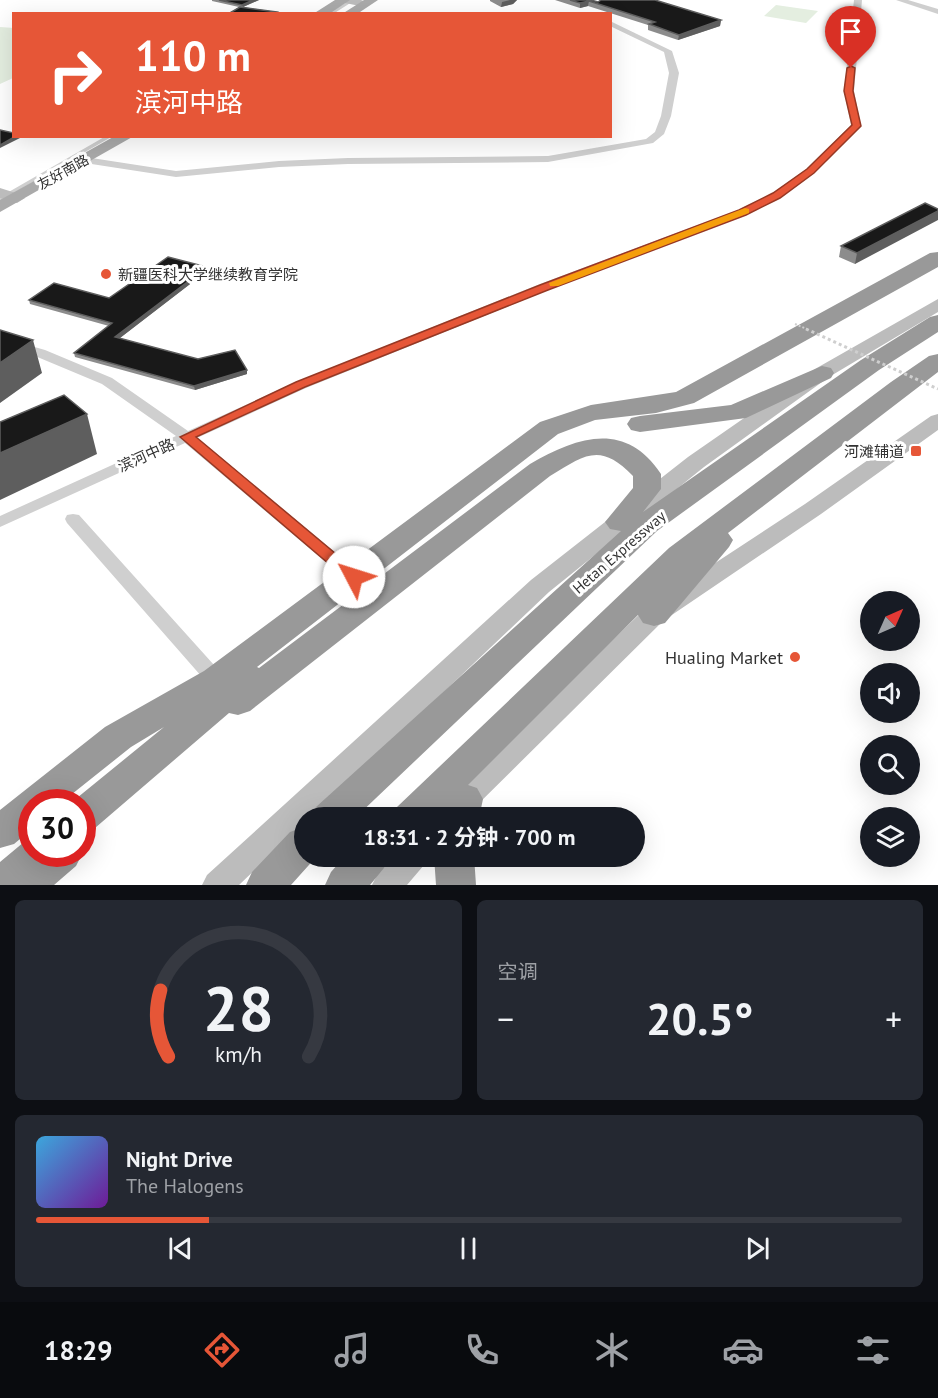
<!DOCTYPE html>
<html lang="zh">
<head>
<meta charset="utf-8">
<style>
  body { margin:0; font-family:"PT Sans","Noto Sans SC",sans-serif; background:#242831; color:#f1f3f6; height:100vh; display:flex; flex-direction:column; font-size:22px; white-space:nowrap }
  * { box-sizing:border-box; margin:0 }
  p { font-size:20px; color:#9ea1a6 }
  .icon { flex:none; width:33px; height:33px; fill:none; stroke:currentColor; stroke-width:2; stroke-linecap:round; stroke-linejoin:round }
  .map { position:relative; height:885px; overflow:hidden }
  .side { display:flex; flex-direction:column; gap:15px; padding:15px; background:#0d0f14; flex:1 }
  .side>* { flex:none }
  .hud { position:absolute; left:12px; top:12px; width:600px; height:126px; border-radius:0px; box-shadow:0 6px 24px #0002; background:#e65637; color:#fff; overflow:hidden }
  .needle { width:39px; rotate:45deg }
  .controls { position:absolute; left:860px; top:591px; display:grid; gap:12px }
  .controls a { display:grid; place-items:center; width:60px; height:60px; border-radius:50%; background:#171b24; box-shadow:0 6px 24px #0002; font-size:30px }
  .speed { position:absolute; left:18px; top:789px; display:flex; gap:12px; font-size:30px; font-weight:700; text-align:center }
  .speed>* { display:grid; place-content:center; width:78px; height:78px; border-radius:50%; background:#171b24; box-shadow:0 6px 24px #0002; line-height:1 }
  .speed .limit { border:9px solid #d22; background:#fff; color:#111 }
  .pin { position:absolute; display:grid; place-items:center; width:51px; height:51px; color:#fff; margin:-62px -26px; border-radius:50% 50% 50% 0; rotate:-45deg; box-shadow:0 0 6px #0007 }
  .pin .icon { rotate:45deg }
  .me { position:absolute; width:66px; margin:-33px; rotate:310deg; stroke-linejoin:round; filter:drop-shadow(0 0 4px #0008) }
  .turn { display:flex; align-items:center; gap:21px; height:126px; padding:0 24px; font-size:27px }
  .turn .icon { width:78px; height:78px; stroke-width:2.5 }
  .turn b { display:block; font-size:42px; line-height:51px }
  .big { font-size:45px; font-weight:700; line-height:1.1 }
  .side .tile { flex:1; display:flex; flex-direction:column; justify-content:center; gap:9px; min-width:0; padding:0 21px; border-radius:9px; background:#242831 }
  .side .dial { align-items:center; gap:0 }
  .dial svg { height:156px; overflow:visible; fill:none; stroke:#363941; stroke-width:7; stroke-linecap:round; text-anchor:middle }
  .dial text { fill:#f1f3f6; stroke:none }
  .song { display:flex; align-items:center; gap:18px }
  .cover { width:72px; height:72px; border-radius:9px; background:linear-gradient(135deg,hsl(200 70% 55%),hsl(280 70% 35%)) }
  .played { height:6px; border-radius:3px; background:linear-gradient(90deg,#e65637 20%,#363941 20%) }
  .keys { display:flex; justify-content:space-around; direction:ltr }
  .heat { display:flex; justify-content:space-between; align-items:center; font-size:33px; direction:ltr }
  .side .tiles { flex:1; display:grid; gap:15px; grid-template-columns:1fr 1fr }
  .tile:last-child { grid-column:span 2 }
  .trip { position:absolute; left:294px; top:807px; width:351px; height:60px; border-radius:30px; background:#171b24; box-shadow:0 6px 24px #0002; font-weight:700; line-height:60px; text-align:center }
  .tab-bar { display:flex; height:96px; justify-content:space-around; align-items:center; background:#090b0e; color:#9ea1a6 }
  .tab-bar .icon { width:42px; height:42px }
  .tab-bar .current { color:#e65637 }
  .tab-bar b { font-size:27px; color:#f1f3f6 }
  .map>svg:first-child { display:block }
</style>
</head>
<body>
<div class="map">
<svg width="938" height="885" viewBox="0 0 938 885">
  <rect width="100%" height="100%" fill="#fff"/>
  <path fill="#e4eee0" d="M776,5L818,11L806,23L764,16Z
    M0,27L14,28L13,78L0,84Z"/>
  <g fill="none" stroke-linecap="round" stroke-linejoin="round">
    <path fill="#cfcfcf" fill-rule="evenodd" d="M350,0H355L333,14H327Z
      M106,136H113L0,201V197Z"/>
    <path fill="#cfcfcf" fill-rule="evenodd" d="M854,0H862L854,91L861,126L814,173L781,197L746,214L548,290L306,388L197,438L360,573L363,577L360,581H348L185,443L0,527V516L176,436L102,384L35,356L0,345V337L45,350L112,378L188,431L296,382L540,284L738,210L773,193L806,169L851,125L844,91Z
      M896,0H908L938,9V14Z
      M610,21L672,51L679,73L671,116L664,134L653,143L548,162L348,164L279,167L176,177L85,163L80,160L85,157L176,171L279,161L348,158L548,156L646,139L655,132L661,116L669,73L664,52L610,26Z
      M73,514L79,515L223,675L225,680L223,685L216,687L209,685L67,523L65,519L67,515Z"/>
    <path fill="#bcbcbc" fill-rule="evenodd" d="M339,0H361L371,4L365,7L340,2Z
      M0,188L22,195L25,198L17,203L0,198Z
      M938,299V312L829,377L704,467L549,592L311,818H304V823L239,885H202L207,875L531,580L688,457L815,369Z
      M938,414V430L821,514L663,621L465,817H445L440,808L445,799L645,609L805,504L931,416Z
      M394,856H428L424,865L407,885H372L377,875Z"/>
    <path fill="#aaa" fill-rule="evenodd" d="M335,0H350L329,14H313Z
      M364,0H378L357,14H342Z
      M115,136H134L0,212V200Z"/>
    <path fill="#999" fill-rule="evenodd" d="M938,252V267L694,403L656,413L595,420L558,434L257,667L259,668L530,464C577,437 625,420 661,474V489L643,512L861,360L930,317L938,315V332L879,370L657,531L355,818H310L316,807L621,531L610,529L605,522L633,488V476C600,442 585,455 550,476L250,711L238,715L229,713L95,828L82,833V802H72L164,727L131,747L62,802H32V829L14,844L0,848V810L105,727L204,671L540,422L591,405L676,392L930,253Z
      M938,354V372L728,533L733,540L729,547L665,623L654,626L643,623L638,615L468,785L477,788L483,799L479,818H441L443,810L435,818H391L397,807L669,548L891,382L929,356Z
      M822,366L831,368L834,373L831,378L746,418L640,432L631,430L627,424L631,418L640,416L731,405Z
      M304,827V856H317L291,885H246L252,872L290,832Z
      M32,839V854H82L76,866L54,885H0V862L24,842Z
      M345,856H389L384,868L370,885H325L331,872Z
      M434,856H474L476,885H436Z"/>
    <path stroke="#cfcfcf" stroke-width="2" stroke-dasharray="2 2" stroke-linecap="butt" d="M795,324L809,330"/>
    <path stroke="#cfcfcf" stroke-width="3" stroke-dasharray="3 3" stroke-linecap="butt" d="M806,329L938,389"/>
  </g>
  <path fill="#8c8c8c" d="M212,0H259L243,7L277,12V14H228L239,7L212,1Z
    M490,0H517L513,4L501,7L490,1Z
    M555,0H591L598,2L721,20L720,26L678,40L648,30V25L588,6L580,8Z
    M925,203L855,264L839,257L841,246Z
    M207,267V271L120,338L247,374L195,390L75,357L74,353L109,326L30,304L29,300L109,298Z"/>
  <path fill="#5e5e5e" d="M253,0H259L243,7L242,5Z
    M510,0H517L513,4L501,7L502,2Z
    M589,1L588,6L580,8V3Z
    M721,20L720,26L678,40L679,35Z
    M16,136H20V138L0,148V145Z
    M938,211V220L855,264L857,253Z
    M207,267V271L116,341L115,337Z
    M33,340L42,373L0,403V363Z
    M247,370V374L195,390L194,386Z
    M87,414L97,454L0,500V453Z"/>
  <path fill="#191919" stroke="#5e5e5e" stroke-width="1.5" d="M219,0H253L242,5Z
    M570,0H591L598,2L601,0H655L721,20L679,35L649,24L655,22L589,1L580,3Z
    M240,7L277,12L274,14H228Z
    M0,130L14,133V136H16L0,145Z
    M925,203L938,209V211L857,253L841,246Z
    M168,257L207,267L115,337L198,359L235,350L247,370L194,386L74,353L112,323L29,300L54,283L109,298Z
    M0,330L33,340L0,363Z
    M64,395L87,414L0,453V422Z"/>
  <path fill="#e65637" stroke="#963824" stroke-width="1.5" d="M851,66L855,68L853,91L861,126L814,173L780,198L746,215L548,290L305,387L196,437L360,574L362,577L360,581H349L180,437L296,382L540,285L739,210L773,193L807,169L852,125L844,91L847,68Z"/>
  <path fill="#f59e0b" d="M745,208L749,209V213L558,286H550L549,283Z"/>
  <g fill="#e65637" stroke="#fff" stroke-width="2">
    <circle cx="106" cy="274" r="6"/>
    <rect x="910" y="445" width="12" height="12" rx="3"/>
    <circle cx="795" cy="657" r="6"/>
  </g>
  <g text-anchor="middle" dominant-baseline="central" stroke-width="6" stroke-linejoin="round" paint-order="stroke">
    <g font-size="14" fill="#323232" stroke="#fff">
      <text transform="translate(63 172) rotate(-29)">友好南路</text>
    </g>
    <g font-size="15" fill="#323232" stroke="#fff" text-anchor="start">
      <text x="118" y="274">新疆医科大学继续教育学院</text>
      <text x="904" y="451" text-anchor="end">河滩辅道</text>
    </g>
    <g font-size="15" fill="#323232" stroke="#fff">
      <text transform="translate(146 455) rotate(-24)">滨河中路</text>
      <text transform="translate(619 552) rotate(-41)">Hetan Expressway</text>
    </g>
    <g font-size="18" fill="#323232" stroke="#fff" text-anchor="end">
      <text x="783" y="657">Hualing Market</text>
    </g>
  </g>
</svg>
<div class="controls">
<a><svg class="needle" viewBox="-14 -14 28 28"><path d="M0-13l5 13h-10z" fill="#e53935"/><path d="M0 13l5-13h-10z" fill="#9ea1a6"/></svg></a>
<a><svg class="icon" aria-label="sound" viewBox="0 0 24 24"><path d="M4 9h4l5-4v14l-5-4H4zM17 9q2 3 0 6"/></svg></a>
<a><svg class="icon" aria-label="search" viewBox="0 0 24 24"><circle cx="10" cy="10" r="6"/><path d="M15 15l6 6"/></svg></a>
<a><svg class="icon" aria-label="layers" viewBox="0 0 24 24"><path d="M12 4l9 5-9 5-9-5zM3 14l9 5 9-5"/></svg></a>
</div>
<div class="speed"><div class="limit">30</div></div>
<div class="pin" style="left:851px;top:68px;background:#d93025"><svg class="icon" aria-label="arrive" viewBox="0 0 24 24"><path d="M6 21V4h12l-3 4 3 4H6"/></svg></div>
<svg class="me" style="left:354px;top:577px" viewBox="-20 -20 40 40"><circle r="19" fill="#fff"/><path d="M0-13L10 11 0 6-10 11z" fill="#e65637"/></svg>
<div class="trip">18:31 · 2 分钟 · 700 m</div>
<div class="hud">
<div class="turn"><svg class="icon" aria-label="right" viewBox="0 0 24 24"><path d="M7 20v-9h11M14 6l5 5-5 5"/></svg><div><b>110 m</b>滨河中路</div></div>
</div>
</div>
<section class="side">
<div class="tiles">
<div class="tile dial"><svg viewBox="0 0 100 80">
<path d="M14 69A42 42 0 1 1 86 69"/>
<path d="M14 69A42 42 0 0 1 10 35" stroke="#e65637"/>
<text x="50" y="56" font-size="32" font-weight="700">28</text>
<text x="50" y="72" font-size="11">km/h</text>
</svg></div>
<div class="tile"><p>空调</p>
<div class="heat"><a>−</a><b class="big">20.5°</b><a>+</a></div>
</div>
<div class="tile">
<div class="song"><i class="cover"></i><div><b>Night Drive</b><p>The Halogens</p></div></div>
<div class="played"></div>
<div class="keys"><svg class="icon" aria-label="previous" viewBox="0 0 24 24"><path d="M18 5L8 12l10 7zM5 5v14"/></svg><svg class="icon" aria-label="pause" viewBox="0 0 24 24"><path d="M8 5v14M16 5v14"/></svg><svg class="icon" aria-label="next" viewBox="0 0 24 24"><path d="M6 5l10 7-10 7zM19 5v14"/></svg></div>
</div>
</div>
</section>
<nav class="tab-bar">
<b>18:29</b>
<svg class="icon current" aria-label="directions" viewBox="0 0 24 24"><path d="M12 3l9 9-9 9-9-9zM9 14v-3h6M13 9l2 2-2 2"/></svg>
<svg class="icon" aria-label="music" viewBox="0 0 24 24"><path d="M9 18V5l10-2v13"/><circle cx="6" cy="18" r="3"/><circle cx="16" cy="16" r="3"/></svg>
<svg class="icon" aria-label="phone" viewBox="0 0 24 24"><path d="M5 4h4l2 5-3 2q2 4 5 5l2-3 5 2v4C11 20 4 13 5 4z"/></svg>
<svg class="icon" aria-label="climate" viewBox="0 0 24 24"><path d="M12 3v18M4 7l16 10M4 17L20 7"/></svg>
<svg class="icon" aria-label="car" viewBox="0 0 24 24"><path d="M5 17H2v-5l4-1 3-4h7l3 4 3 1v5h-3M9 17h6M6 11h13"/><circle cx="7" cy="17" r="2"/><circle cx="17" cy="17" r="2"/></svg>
<svg class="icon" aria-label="filters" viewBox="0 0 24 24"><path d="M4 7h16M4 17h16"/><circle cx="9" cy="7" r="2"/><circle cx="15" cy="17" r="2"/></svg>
</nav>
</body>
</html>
